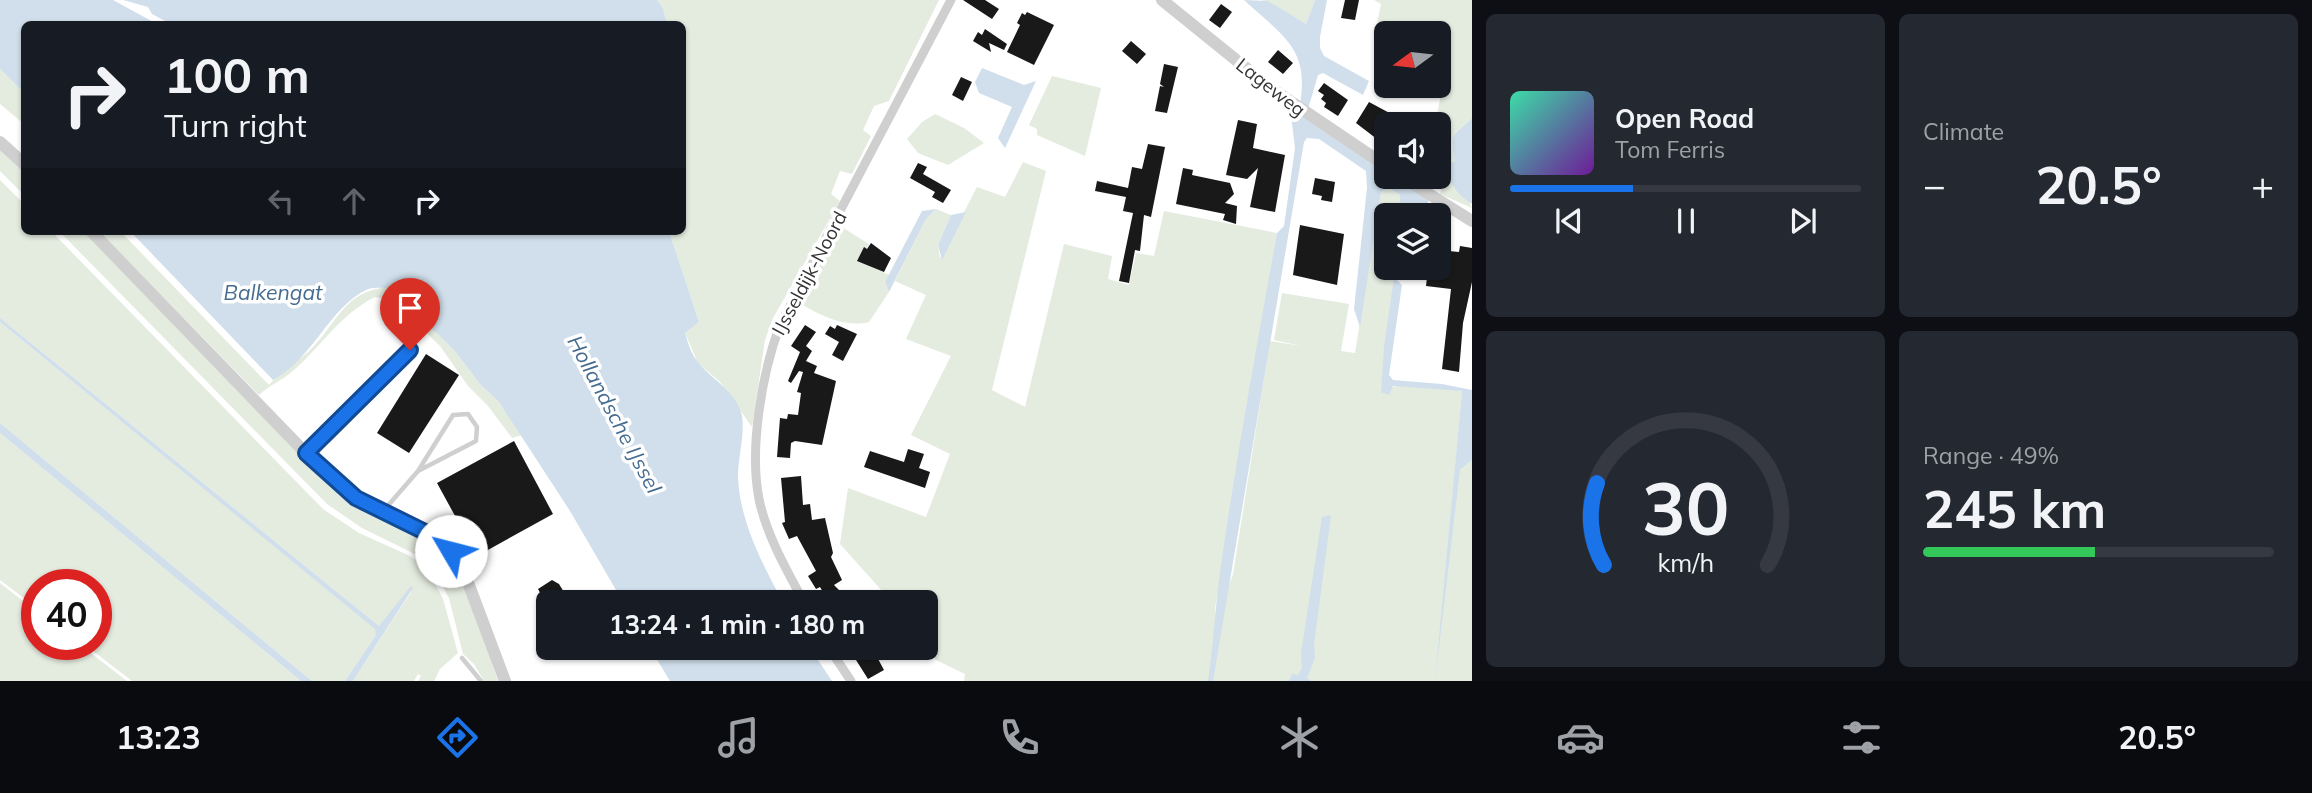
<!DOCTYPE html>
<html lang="en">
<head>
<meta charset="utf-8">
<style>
  body { margin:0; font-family:Mulish,sans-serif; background:#242831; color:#f1f3f6; height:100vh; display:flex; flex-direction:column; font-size:26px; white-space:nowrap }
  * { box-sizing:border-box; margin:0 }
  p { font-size:23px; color:#9ea1a6 }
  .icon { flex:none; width:38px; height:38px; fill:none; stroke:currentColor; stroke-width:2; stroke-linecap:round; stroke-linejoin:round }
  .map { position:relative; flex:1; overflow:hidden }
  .drawer { display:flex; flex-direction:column; gap:14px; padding:14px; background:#0d0f14; width:840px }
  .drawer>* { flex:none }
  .top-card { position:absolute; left:21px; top:21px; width:665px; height:214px; border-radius:10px; box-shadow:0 2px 5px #0004; background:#171b24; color:#f1f3f6; overflow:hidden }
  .needle { width:46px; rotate:255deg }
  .fabs { position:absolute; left:1374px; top:21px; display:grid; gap:14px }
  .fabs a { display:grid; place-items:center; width:77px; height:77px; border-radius:10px; background:#171b24; box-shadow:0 2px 5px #0004; font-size:35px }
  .speed { position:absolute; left:21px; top:569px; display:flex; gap:14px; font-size:35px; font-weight:700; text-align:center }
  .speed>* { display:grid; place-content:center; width:91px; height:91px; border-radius:50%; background:#171b24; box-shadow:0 2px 5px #0004; line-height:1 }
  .speed .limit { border:10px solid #d22; background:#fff; color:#111 }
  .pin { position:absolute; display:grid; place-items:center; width:60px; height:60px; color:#fff; margin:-72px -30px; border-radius:50% 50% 50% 0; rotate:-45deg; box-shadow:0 0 7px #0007 }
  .pin .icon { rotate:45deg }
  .me { position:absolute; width:77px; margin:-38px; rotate:307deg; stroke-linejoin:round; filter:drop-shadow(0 0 5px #0008) }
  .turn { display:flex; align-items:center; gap:24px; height:147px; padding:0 28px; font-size:32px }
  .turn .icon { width:91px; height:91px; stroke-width:2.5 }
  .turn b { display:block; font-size:49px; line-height:60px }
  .lanes { display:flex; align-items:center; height:66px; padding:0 28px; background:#0003; justify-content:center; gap:35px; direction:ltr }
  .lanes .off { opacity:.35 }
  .big { font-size:52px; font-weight:700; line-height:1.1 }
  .drawer .card { flex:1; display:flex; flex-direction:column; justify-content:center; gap:10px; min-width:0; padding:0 24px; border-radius:10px; background:#242831 }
  .drawer .dial { align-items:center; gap:0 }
  .dial svg { height:182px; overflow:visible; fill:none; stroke:#363941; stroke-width:7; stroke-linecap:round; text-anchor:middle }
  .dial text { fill:#f1f3f6; stroke:none }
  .song { display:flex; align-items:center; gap:21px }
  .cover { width:84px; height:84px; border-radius:10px; background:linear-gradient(135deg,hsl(160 70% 55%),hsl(280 70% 35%)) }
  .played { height:7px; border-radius:4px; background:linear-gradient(90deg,#1a73e8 35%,#363941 35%) }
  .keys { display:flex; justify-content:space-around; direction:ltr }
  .heat { display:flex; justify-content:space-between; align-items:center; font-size:38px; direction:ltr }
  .charge { height:10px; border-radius:5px; background:linear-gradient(90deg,#34c759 49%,#363941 0) }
  .drawer .tiles { flex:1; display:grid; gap:14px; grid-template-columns:repeat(2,1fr) }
  .trip { position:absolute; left:536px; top:590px; width:402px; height:70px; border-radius:10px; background:#171b24; box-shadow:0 2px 5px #0004; font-weight:700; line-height:70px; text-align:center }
  .dock { display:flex; height:112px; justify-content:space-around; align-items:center; background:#090b0e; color:#9ea1a6 }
  .dock .icon { width:49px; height:49px }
  .dock .selected { color:#1a73e8 }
  .dock b { font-size:32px; color:#f1f3f6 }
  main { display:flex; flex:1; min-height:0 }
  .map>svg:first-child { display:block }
</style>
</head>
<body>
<main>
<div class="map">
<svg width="1472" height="681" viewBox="0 0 1472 681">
  <rect width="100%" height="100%" fill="#fff"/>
  <path fill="#e4ebdf" d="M657,0H939L889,101L874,106L863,130L871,136L852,174L840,171L831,194L840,201L773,318L765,340L752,427L720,382L698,363L685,333L699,322L669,231H682V24H667L663,8Z
    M1262,0H1315L1306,24Z
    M1374,0H1472V118C1453,135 1449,135 1455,161L1453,162L1472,208L1440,194C1444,177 1450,158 1444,139L1439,138L1438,124H1435L1450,50L1439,48L1438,33H1386V39L1374,37L1381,4Z
    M0,69L24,93V124L0,104Z
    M1052,76L1101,88L1085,156L1037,135V129L1029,125Z
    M935,114L964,128L984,143L948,165L918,153L907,139L922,122Z
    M0,148L24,171V195L0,171Z
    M1023,162L1046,171L992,390L1025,407L1064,244L1112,256L1108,279L1129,285L1136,253L1154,256L1164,211L1277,233L1215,609L1216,620L1233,574L1270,341L1302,346L1274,340L1282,293L1349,304L1341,351L1355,353L1381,193L1387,187L1400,195L1399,215H1386V268H1395L1381,391C1406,380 1436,387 1462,391L1452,502L1460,470L1472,460V681H964L965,674L936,660L925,648L926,602H892L840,544L848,488L926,517L950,454L911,435L951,356L906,339L926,295L895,281L926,219L936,209L951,215L938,245L940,258L977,187L1005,197Z
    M0,180L24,204V231H51L323,509L359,533L408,555L427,568L443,599L458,653L440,669L434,681H418L421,676L418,674L414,681H353L413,589L379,626L0,318Z
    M840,226L869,244L860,261L889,275L885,282L889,292L869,322C844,328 819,315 798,302Z
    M59,231H84L339,493C369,514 408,523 435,544C471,573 483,639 498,681H484L474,664L463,654L449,598L429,561L362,528L327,504Z
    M99,231H120L269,385C279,373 295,363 307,353C337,326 342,290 390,287L454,350L480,384L499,402L522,435L512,438L488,406L468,386L440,346L398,305L391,300L375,297C341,314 322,345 294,370C282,381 269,385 259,395Z
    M0,322L376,629V635L345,681H312L0,423Z
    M0,433L301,681H132L84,644H96V584H37V608L0,580Z
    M0,583L37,612V644H79L127,681H0Z"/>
  <path fill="#d0dfeb" d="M0,0H113L157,24H24V93L0,69Z
    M123,0H657L663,8L667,24H171L152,14L148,7Z
    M1244,0L1268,1L1306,24L1315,0H1327L1320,37V48L1324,56L1369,81L1363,95L1323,73L1318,75L1306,116L1386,170V177H1396L1428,199V204L1416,207L1414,215H1399L1400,195L1387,187L1381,193L1360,327L1354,309L1367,188L1366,171L1319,139L1307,138L1304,142L1213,681H1208C1214,642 1215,605 1221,565C1237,454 1257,344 1277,233L1284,226L1295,148L1291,115L1275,100V95L1299,110C1311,49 1285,38 1244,0Z
    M982,68L1024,85L1036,81L1005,148L998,138L1012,107L979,93L975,82Z
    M1472,118V204C1458,195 1445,181 1450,163L1455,161C1449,134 1453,136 1472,118Z
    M936,209L926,219L889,292L885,282L922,211Z
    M966,212L942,260L938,245L951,215Z
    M130,231H669L699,322L685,333C688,343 691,354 698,362C711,379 738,393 742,416C745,434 738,457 738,476C739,519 762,564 783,602H623L570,511L499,402L480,384L454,350L390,288C384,288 374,287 368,289C330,306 312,360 273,380Z
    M1394,277L1402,285L1389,375L1393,380L1442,384L1472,390V460L1460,470L1435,681L1462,391L1393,386L1389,395L1381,392L1384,347Z
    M0,318L379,626L411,586L413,588L353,681H345L376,635L375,629L0,322Z
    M0,423L312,681H301L0,433Z
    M1331,515L1314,645L1315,658L1307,678L1311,681H1289L1292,674L1298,675L1302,668L1301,653L1322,517Z
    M650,648H810L832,681H670Z"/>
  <path fill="#191919" d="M963,0H985L999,9L992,19Z
    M1345,0H1359L1355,20L1341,18Z
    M1221,4L1232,12L1220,28L1209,20Z
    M1027,12L1054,25L1034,65L1007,52L1020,25L1017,23L1022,13L1025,15Z
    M985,29L1007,44L1004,50L989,43L991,52L973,41L978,32L982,35Z
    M1131,41L1146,54L1137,64L1122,51Z
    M1278,50L1293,63L1283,74L1268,62Z
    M1164,64L1178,67L1167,113L1155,111L1160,86L1164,87L1160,84Z
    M961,77L972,82L963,101L952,95Z
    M1324,83L1348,100L1338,116L1324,107L1326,103L1321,99L1324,95L1318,91Z
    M1369,102L1410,124H1386V146L1356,123Z
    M1238,120L1257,124L1253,148L1285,155L1275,212L1250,207L1258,168L1247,179L1226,175Z
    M1148,144L1165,147L1151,217L1144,215L1140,251L1135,250L1129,283L1119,281L1133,213L1123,211L1126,197L1095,191L1097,181L1128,188L1132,167L1142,169Z
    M918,163L927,167L923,174L951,190L943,203L932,197L935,192L910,178Z
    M1183,168L1193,170L1192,175L1230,183L1234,194L1225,203L1237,206L1236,224L1223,220L1225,214L1176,204Z
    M1315,178L1335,182L1332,202L1321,200L1322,196L1312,194Z
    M1300,225L1344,234L1337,285L1293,275Z
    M871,243L891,258L884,272L857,261L864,247L867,249Z
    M1460,246L1472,248V282L1463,323L1459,372L1442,369L1451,289L1426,286L1428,268H1438V250L1459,252Z
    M805,325L816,332L806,346L812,351L806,361L817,366L814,373L836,381L822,445L795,441L791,443L790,458L777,457L780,418L787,419L788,414L798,415L801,393L797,392L803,372L799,371L791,383L788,381L800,352L791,346Z
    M837,325L857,334L843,361L832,355L839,342L825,334L830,326L835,329Z
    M426,354L459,375L409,453L377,433Z
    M514,441L553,514L477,556L437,483Z
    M908,449L924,454L919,468L930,472L925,488L864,467L870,451L904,462Z
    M801,476L803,505L810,504L812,520L825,518L833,553L831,557L842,580L834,585L840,591L827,599L820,587L816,589L808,576L816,571L797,536L789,539L782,523L785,522L781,478Z
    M552,580L559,584L570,602H545L538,589Z
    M868,648H890L877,657L884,670L868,679L856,660Z"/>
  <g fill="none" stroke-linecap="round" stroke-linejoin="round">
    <path stroke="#cfcfcf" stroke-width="4.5" d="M306,453L410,350
      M385,509L418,471L453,415L468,414L477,427L476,441L418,471
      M462,658L481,681"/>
    <path stroke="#cfcfcf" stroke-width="9" d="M804,602C787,571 766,534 759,499C749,448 762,373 780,325L951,0
      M829,648L851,681"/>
    <path stroke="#cfcfcf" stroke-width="12" d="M1162,0L1272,89L1386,166
      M0,142L24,164
      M1402,177L1472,221
      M91,231L323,471L356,498L435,537L451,551L463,569L505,681"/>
  </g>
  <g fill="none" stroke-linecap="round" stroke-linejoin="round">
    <defs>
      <path id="route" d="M410,350L306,453L356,498L435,537L451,551"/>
    </defs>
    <use href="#route" stroke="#114b97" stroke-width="18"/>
    <use href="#route" stroke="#1a73e8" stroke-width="12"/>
  </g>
  <g text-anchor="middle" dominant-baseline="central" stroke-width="7" stroke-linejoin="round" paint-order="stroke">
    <g font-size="19" fill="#323232" stroke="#fff">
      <text transform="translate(1271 87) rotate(38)">Lageweg</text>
      <text transform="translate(809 273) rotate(-62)">IJsseldijk-Noord</text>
    </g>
    <g font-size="21" font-style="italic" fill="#456c90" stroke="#fff">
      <text x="273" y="292">Balkengat</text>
      <text transform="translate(615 414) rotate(62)">Hollandsche IJssel</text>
    </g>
  </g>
</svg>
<div class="fabs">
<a><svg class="needle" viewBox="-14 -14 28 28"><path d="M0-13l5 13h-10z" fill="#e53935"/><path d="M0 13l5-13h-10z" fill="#9ea1a6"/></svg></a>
<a><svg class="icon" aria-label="sound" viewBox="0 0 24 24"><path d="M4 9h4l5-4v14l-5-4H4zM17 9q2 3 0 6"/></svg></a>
<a><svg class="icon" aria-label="layers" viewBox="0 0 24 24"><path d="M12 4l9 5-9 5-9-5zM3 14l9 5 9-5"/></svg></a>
</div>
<div class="speed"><div class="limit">40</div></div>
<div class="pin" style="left:410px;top:350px;background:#d93025"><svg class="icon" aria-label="arrive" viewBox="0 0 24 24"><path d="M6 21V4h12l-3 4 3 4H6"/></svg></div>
<svg class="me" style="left:451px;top:551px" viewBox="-20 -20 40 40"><circle r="19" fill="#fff"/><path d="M0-13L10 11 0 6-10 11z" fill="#1a73e8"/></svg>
<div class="trip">13:24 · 1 min · 180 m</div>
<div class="top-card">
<div class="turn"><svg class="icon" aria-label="right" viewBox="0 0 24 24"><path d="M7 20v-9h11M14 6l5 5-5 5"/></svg><div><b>100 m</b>Turn right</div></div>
<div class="lanes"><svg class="icon off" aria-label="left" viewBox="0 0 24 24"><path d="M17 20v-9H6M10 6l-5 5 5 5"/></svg><svg class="icon off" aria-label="ahead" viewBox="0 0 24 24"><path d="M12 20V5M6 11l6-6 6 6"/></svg><svg class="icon" aria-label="right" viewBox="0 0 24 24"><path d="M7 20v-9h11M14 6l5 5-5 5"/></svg></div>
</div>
</div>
<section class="drawer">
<div class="tiles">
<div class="card">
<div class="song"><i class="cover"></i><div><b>Open Road</b><p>Tom Ferris</p></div></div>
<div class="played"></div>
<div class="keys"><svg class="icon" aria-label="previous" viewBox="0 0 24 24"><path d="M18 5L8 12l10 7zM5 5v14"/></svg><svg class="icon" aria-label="pause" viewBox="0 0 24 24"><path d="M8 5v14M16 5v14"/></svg><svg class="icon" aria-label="next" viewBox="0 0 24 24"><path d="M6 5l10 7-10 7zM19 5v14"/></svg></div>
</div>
<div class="card"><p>Climate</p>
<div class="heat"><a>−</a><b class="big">20.5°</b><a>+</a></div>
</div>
<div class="card dial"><svg viewBox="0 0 100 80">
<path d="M14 69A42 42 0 1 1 86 69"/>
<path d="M14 69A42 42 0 0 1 11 33" stroke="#1a73e8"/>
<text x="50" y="56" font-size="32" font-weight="700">30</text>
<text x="50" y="72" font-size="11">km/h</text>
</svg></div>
<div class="card"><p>Range · 49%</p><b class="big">245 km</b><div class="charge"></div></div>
</div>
</section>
</main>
<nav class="dock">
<b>13:23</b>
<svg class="icon selected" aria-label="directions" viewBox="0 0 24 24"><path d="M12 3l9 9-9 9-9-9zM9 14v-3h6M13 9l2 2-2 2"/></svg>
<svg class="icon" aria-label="music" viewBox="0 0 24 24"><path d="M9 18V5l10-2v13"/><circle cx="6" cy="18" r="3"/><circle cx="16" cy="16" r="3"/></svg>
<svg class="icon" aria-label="phone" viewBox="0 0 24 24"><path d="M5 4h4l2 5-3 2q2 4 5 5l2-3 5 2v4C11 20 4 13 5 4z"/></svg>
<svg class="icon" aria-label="climate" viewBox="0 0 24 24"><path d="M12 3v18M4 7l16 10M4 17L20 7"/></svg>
<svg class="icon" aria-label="car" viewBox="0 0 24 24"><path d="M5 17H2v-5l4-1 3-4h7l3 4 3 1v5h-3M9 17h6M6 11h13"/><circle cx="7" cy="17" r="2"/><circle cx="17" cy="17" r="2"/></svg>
<svg class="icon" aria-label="filters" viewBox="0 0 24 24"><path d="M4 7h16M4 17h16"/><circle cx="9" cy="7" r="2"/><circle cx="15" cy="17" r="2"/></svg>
<b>20.5°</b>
</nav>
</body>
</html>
